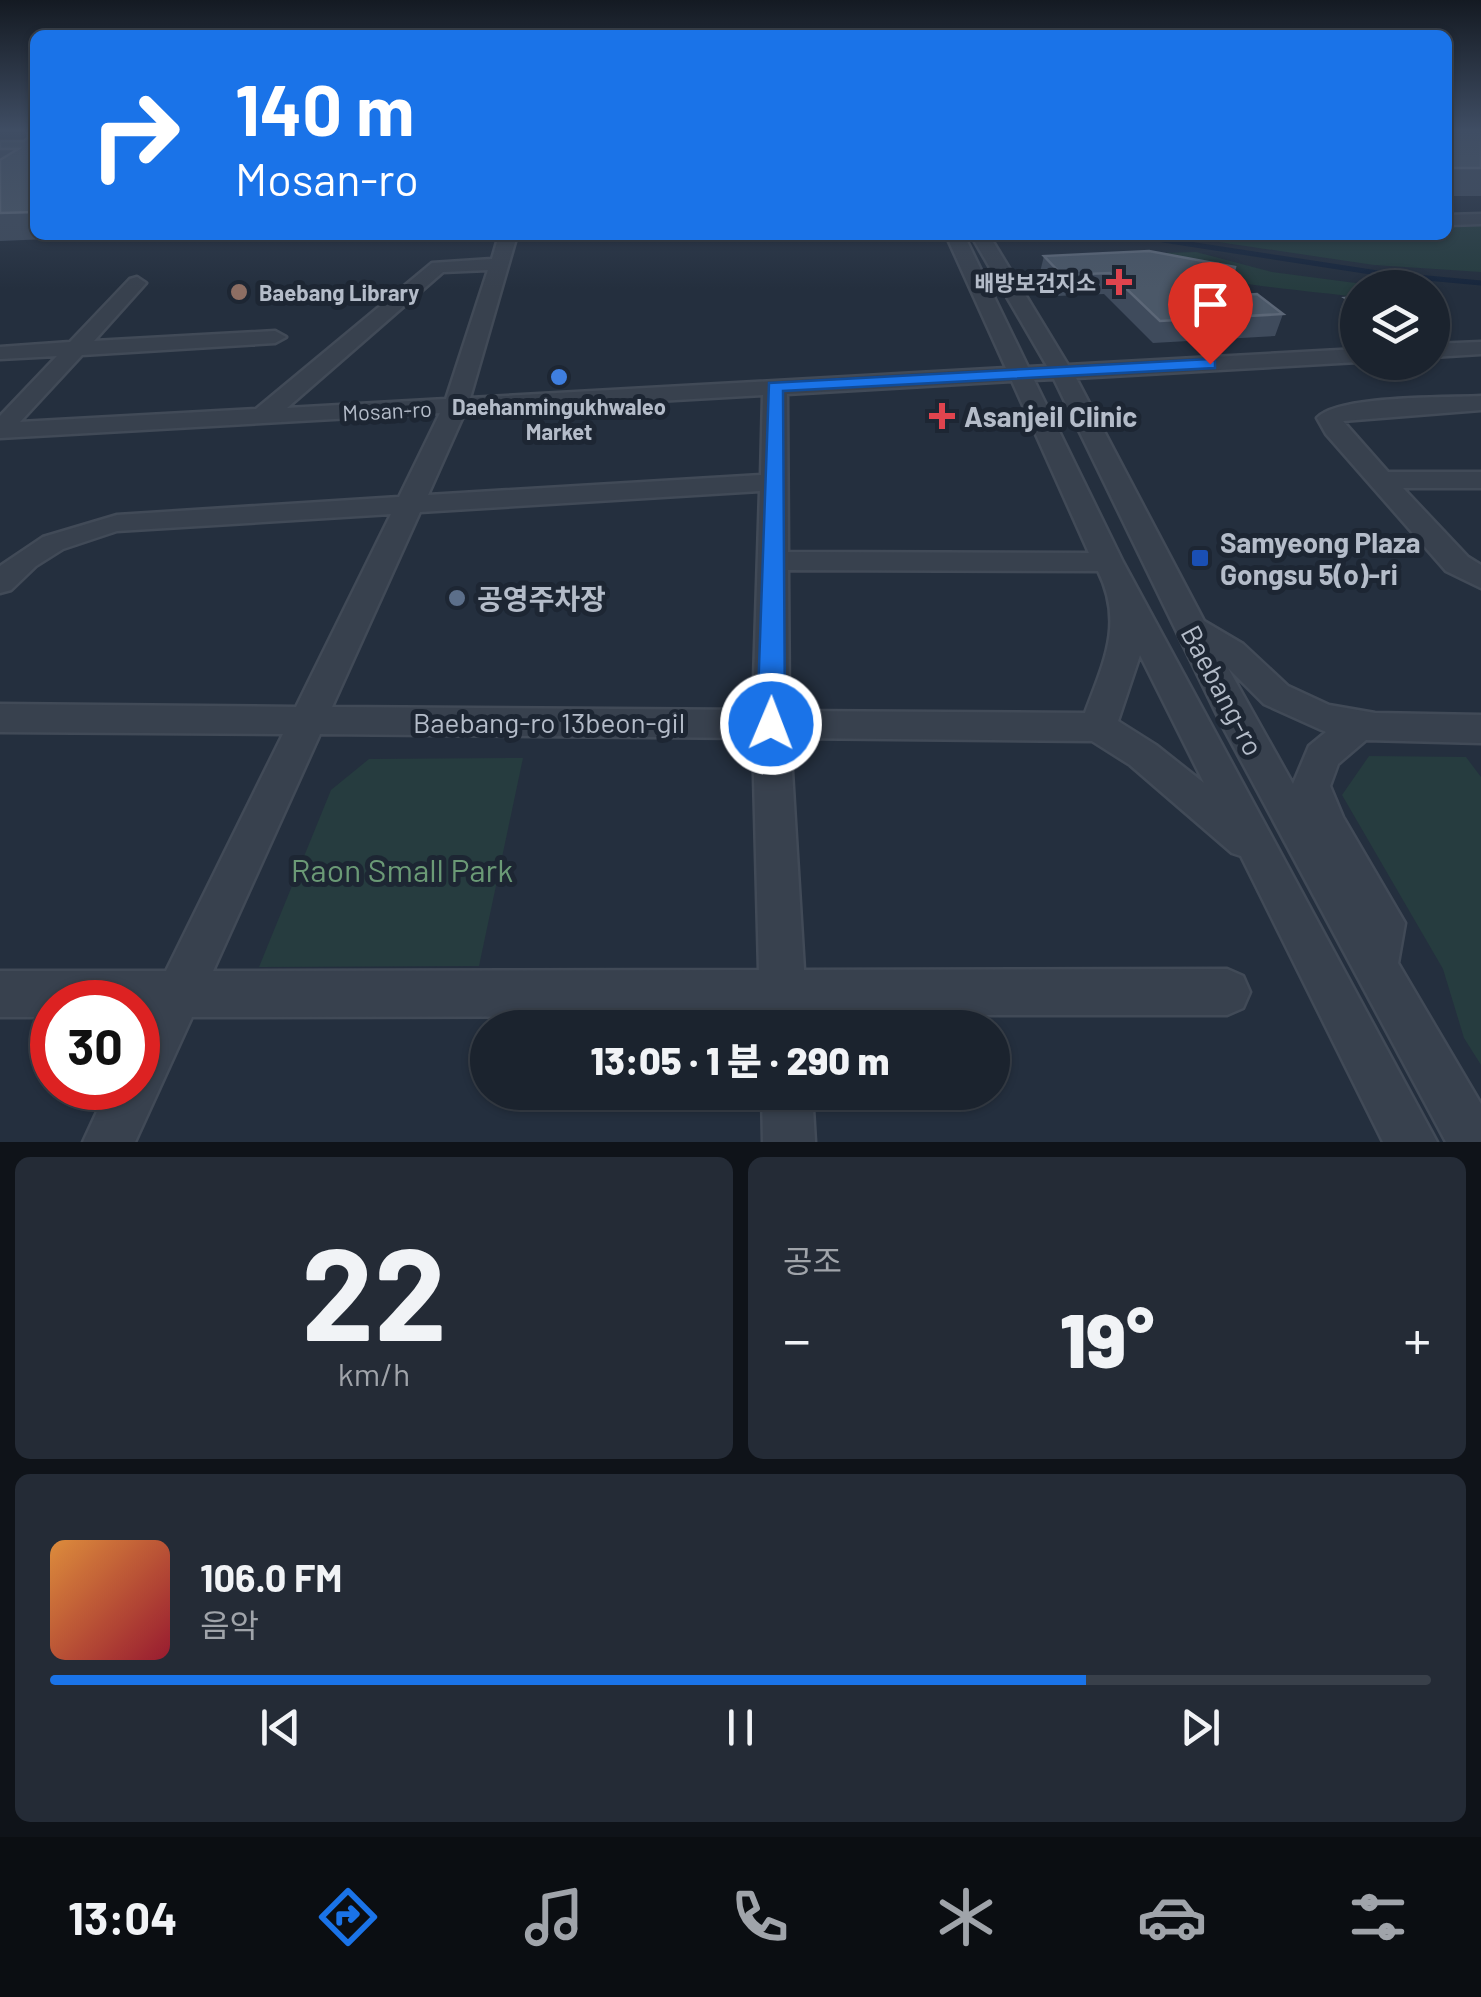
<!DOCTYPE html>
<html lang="ko">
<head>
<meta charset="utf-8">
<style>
  body { margin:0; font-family:Barlow,"Noto Sans KR",sans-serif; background:#242b36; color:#f1f3f6; height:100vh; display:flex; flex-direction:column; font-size:38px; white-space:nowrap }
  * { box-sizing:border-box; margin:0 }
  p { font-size:32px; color:#a0a4aa }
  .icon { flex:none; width:55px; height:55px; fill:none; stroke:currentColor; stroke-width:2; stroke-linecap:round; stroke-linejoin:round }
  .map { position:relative; height:1142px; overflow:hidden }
  .drawer { display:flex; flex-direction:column; gap:15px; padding:15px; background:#0f1319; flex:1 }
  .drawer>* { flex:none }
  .top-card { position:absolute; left:30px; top:30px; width:1422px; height:210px; border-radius:15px; box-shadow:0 2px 8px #0004,0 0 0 2px #39404a; background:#1a73e8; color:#fff; overflow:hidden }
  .controls { position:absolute; left:1340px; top:270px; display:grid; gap:20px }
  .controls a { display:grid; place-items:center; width:110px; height:110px; border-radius:50%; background:#1b232e; box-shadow:0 2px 8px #0004,0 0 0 2px #39404a; font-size:50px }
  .speed { position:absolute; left:30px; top:980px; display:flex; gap:20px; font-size:50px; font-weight:700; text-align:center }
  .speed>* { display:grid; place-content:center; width:130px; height:130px; border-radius:50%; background:#1b232e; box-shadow:0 2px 8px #0004,0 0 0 2px #39404a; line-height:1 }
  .speed .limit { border:15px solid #d22; background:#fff; color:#111 }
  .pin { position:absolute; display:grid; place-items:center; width:85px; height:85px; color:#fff; margin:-102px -42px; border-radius:50% 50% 50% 0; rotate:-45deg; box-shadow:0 0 10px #0007 }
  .pin .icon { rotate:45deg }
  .me { position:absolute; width:110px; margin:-55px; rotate:1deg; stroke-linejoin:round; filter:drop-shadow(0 0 8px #0008) }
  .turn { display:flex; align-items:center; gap:35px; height:210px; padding:0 40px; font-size:45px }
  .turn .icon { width:130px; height:130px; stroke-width:2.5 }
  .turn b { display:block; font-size:70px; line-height:85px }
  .big { font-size:75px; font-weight:800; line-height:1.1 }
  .drawer .card { flex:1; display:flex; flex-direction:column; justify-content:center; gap:15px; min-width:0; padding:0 35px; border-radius:15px; background:#242b36 }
  .drawer .dial { align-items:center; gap:0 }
  .dial b { font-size:130px; line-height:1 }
  .song { display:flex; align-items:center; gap:30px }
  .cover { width:120px; height:120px; border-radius:15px; background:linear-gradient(135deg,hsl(30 70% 55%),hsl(350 70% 35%)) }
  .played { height:10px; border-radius:5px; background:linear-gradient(90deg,#1a73e8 75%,#39404a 75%) }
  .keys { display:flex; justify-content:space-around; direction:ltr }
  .heat { display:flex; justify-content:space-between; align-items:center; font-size:55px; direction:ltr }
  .drawer .tiles { flex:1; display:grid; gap:15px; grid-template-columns:1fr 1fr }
  .card:last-child { grid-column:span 2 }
  .trip { position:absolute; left:470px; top:1010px; width:540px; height:100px; border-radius:50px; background:#1b232e; box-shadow:0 2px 8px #0004,0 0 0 2px #39404a; font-weight:800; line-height:100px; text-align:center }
  .tab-bar { display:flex; height:160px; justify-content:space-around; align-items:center; background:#0b0e12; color:#a0a4aa }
  .tab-bar .icon { width:70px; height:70px }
  .tab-bar .current { color:#1a73e8 }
  .tab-bar b { font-size:45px; color:#f1f3f6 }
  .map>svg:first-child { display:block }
</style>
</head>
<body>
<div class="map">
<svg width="1481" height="1142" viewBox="0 0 1481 1142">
  <rect width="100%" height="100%" fill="#242f3e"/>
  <path fill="#263c3f" d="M1481,225V272L1374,265L1178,236L1448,235V226Z
    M1196,252L1272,272L1386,287L1358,288L1357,297C1296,289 1176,281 1125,254Z
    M1369,756L1466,757L1481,777V1065L1464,1038L1443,969L1342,795Z
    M523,758L479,966L259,967L331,790L369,759Z"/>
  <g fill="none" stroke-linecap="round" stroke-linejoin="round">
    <path stroke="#17263c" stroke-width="5" d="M1163,240L1384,274L1481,283"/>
    <defs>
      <path id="minor" d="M1481,214V224L1448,225V215Z
        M499,235H517L470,398L1006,368L946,235H964L1028,367L1047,366L971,235H989L1068,365L1358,349V362L1076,378L1204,621L1243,644L1288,686L1329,705L1375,713L1481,715V743L1366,740L1338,764L1330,786L1343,817L1405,923L1398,963L1481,1104V1142H1446L1222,725L1054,379L1034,380L1123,562L1437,1142H1383L1241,856L1232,853L1130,765L1092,741L790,738L804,970L1227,969L1243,976L1250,992L1243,1008L1227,1015H807L808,1028H760V1016L192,1017L135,1142H83L108,1088H138V1029L144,1017H138V1002H52V1017H0V971H166L283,734L0,732V704L296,707L391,514L117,531L63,549L36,566L11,590L0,593V566L43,537L117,515L399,497L440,413L0,438V416L57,356L0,359V347L70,342L130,279L137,277L146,283L94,341L275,331L286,337L275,343L82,355L20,422L256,409L432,263L492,259ZM488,270L446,399L287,408L443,272ZM1012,381L1089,553L788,552L787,394ZM763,395L761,475L428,495L465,412ZM760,491L753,710L332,707L420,512ZM788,570L1098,571C1124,623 1104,662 1085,713L789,711ZM1140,655L1204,783L1156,745L1118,721ZM1228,668L1264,704L1326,732L1309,746L1293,784ZM320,734L753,738L759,970L213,971Z
        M1481,342V354L1432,357V344Z
        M1481,396V410L1343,421L1388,472H1481V488H1403L1468,557L1481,565V588L1446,571L1326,434L1317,418C1338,395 1447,398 1481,396Z
        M762,1092H812L815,1142H763Z"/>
    </defs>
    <use href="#minor" stroke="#414a57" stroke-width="5"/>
    <use href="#minor" fill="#38414e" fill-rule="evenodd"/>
  </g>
  <path fill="#3f4b5c" d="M0,129H35V235H54L48,239L0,241Z
    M1448,129H1481V196H1448Z
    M1044,256L1227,296L1283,314L1275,336L1153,343L1104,294L1057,296L1039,276Z
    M1358,297V323L1340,310L1345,298Z"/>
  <path fill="#2f3b4b" d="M0,129H26L35,149H0Z"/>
  <path fill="#4b5868" stroke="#5c6777" stroke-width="2.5" d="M25,129H35V212L0,213V160L18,149H0V141H24L28,137Z
    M1448,129H1481V168H1448Z
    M1149,251L1235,267L1227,296L1257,294L1283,314L1160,321L1110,273L1062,275L1044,256Z
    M1358,297V306L1345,298Z"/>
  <linearGradient id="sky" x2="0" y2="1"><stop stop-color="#141a22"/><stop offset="0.45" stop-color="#3f4d63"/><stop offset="1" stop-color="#3f4d63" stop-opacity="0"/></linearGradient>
  <rect width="1481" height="289" fill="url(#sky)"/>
  <path fill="#1a73e8" stroke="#114b97" stroke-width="2.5" d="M1210,359L1215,361V368L783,391L785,724L781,732L771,735L761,732L757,724L769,383Z"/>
  <g fill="#e0444e" stroke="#1d2633" stroke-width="4">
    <path d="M1114 267h10v10h10v10h-10v10h-10v-10h-10v-10h10z"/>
    <path d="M937 401h10v10h10v10h-10v10h-10v-10h-10v-10h10z"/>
  </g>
  <circle fill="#8d6e63" stroke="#1d2633" stroke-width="4" cx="239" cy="292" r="10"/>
  <circle fill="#3f7fe0" stroke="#1d2633" stroke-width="4" cx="559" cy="377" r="10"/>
  <rect fill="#1a4fb4" stroke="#1d2633" stroke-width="4" x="1190" y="548" width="20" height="20" rx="5"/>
  <circle fill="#5c6f8a" stroke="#1d2633" stroke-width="4" cx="457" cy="598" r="10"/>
  <g text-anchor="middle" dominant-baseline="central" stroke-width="10" stroke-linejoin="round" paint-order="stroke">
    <g font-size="22" font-weight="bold" fill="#b4bcc9" stroke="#1d2633" text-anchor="end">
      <text x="1096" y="282">배방보건지소</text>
      <text x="259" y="292" text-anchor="start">Baebang Library</text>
      <text x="559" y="406" text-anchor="middle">Daehanmingukhwaleo<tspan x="559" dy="25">Market</tspan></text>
    </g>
    <g font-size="22" fill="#b4bcc9" stroke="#1d2633">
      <text transform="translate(387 410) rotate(-3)">Mosan-ro</text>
    </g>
    <g font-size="28" font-weight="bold" fill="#b4bcc9" stroke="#1d2633" text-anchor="start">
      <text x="964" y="416">Asanjeil Clinic</text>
      <text x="1220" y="542">Samyeong Plaza<tspan x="1220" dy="32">Gongsu 5(o)-ri</tspan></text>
      <text x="477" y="598">공영주차장</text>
    </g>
    <g font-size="28" fill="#b4bcc9" stroke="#1d2633">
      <text transform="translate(1223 690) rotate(62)">Baebang-ro</text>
      <text x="549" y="722">Baebang-ro 13beon-gil</text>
    </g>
    <g font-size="32" fill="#6b9a76" stroke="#1d2633">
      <text x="402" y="869">Raon Small Park</text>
    </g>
  </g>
</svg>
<div class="controls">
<a><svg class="icon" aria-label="layers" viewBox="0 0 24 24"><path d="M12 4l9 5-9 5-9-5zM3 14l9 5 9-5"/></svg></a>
</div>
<div class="speed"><div class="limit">30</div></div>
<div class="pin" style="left:1210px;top:364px;background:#d93025"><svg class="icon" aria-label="arrive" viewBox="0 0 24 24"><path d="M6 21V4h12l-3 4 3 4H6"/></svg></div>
<svg class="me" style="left:771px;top:724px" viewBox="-20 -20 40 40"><circle r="17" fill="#1a73e8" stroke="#fff" stroke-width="3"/><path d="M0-11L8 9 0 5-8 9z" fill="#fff"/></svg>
<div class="trip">13:05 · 1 분 · 290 m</div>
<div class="top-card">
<div class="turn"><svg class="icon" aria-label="right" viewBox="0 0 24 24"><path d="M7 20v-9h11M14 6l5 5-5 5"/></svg><div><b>140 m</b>Mosan-ro</div></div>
</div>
</div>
<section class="drawer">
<div class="tiles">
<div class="card dial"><b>22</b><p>km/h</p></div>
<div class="card"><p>공조</p>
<div class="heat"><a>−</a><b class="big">19°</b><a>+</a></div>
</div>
<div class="card">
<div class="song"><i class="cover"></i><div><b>106.0 FM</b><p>음악</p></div></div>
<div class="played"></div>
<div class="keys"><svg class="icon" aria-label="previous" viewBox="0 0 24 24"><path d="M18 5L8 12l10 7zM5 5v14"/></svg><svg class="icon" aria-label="pause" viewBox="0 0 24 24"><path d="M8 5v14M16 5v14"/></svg><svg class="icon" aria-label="next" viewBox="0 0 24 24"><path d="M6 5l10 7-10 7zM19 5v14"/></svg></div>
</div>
</div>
</section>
<nav class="tab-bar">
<b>13:04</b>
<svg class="icon current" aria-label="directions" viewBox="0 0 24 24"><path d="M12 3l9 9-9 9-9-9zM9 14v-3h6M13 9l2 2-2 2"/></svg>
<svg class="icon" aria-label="music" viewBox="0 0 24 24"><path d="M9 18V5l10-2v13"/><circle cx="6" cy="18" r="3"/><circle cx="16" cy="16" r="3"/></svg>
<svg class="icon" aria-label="phone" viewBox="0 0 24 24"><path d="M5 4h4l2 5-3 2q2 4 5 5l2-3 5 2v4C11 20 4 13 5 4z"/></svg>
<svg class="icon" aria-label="climate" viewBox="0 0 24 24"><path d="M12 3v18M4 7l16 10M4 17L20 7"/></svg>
<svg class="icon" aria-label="car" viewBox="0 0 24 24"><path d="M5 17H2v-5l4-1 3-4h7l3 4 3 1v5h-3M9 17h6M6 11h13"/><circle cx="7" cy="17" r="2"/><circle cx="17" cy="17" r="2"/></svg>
<svg class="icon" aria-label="filters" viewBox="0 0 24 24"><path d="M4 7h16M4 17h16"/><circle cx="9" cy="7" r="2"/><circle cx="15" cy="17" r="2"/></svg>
</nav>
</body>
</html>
